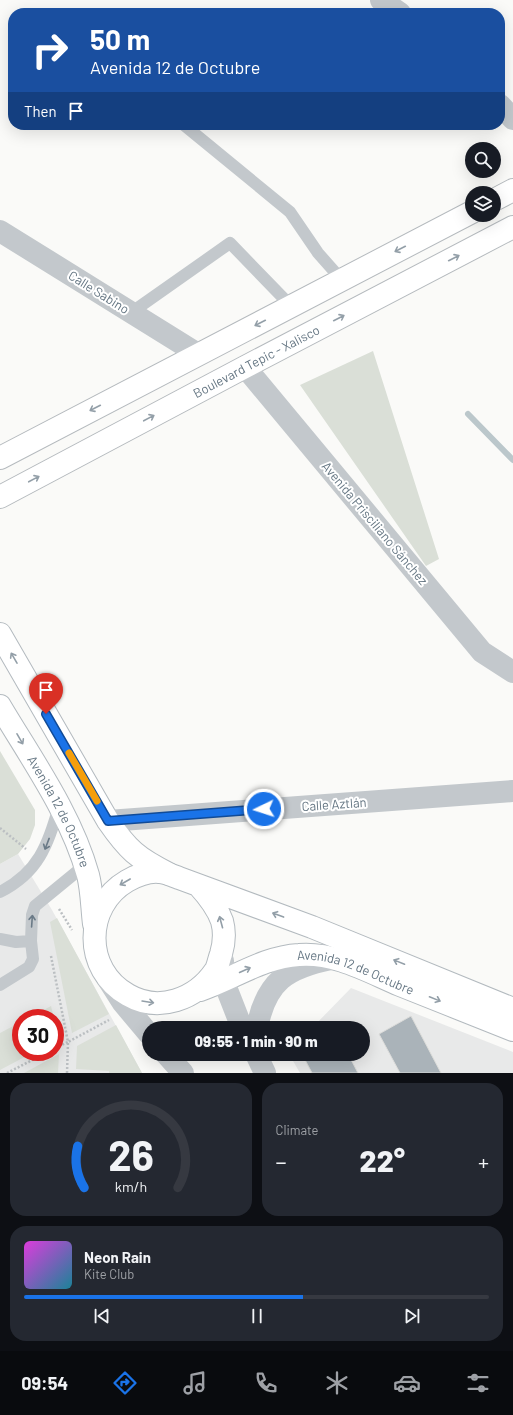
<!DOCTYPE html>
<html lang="en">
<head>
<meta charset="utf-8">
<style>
  body { margin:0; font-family:Barlow,sans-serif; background:#242831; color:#f1f3f6; height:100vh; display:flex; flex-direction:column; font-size:15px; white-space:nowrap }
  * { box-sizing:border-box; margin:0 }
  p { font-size:13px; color:#9ea1a6 }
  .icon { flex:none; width:22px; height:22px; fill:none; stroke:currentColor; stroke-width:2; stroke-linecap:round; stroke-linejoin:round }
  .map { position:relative; height:1073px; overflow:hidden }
  .panel { display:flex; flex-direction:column; gap:10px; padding:10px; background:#0d0f14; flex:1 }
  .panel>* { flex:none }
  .hud { position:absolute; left:8px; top:8px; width:497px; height:122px; border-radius:16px; box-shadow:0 4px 16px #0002; background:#1a4fa0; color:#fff; overflow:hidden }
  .controls { position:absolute; left:465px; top:142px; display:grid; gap:8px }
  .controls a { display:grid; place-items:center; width:36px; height:36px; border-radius:50%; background:#171b24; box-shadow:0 4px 16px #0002; font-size:20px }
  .speed { position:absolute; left:12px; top:1009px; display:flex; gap:8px; font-size:20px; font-weight:700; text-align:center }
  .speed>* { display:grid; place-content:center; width:52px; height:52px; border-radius:50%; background:#171b24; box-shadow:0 4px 16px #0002; line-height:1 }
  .speed .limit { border:6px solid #d22; background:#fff; color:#111 }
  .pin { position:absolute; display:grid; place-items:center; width:34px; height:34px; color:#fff; margin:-41px -17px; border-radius:50% 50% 50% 0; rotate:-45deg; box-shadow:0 0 4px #0007 }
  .pin .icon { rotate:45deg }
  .me { position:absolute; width:44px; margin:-22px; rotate:266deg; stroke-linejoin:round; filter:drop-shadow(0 0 3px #0008) }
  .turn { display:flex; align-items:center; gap:14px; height:84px; padding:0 16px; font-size:18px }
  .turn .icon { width:52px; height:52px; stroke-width:2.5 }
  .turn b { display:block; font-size:28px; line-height:34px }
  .then { display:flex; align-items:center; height:38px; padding:0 16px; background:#0003; gap:8px; font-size:15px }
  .big { font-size:30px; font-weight:800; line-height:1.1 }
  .panel .card { flex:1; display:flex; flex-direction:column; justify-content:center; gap:6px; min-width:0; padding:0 14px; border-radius:16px; background:#242831 }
  .panel .dial { align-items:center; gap:0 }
  .dial svg { height:104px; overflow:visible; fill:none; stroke:#363941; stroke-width:7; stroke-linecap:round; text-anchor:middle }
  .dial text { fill:#f1f3f6; stroke:none }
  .song { display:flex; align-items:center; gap:12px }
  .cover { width:48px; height:48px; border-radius:6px; background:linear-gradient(135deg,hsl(300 70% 55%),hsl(190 70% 35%)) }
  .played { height:4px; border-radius:2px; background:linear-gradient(90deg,#1a73e8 60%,#363941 60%) }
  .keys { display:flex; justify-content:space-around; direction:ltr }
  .heat { display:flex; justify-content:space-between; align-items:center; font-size:22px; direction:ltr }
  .panel .tiles { flex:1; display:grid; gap:10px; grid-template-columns:1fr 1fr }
  .card:last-child { grid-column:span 2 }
  .trip { position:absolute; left:142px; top:1021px; width:228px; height:40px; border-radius:20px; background:#171b24; box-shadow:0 4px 16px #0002; font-weight:800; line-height:40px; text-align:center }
  .tab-bar { display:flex; height:64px; justify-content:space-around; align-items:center; background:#090b0e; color:#9ea1a6 }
  .tab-bar .icon { width:28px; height:28px }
  .tab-bar .selected { color:#1a73e8 }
  .tab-bar b { font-size:18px; color:#f1f3f6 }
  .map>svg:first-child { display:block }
</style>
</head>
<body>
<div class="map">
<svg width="513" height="1073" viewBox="0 0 513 1073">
  <rect width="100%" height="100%" fill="#fafaf8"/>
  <path fill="#e8e9e9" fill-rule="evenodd" d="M18,854L52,910L142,1073H0V864ZM21,1018H55V1052H21Z
    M351,988L513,1052V1073H300L289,1054H363V1028H312Z"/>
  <path fill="#dadfd7" d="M373,351L439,559L426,566L300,385Z
    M0,751L35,810V825L30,839L18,854L0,864Z
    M57,918L109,1014L72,1033L50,922Z
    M51,1006L54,1018H29Z
    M21,1022V1052H34L0,1070V1033Z
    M116,1025L142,1073H109V1071L76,1069L77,1046Z
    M59,1054L58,1073H24Z"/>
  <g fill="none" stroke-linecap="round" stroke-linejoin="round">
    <path stroke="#bbc7cb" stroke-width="6" d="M468,414L513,460"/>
  </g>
  <path fill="#aab3b9" stroke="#dcdcda" d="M411,1016L441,1073H400L379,1034Z
    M302,1054H348L358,1073H312Z"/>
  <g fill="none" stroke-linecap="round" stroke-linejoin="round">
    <defs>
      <g id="secondary">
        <path d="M0,634L108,821C128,850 137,858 169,874"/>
        <path id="s1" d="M0,706C32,760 71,814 88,875C92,890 92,908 94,924"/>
        <path d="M199,886C209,897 217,907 222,921C225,932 224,944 221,954C219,959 218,967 215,971C196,999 159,1013 128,995C83,970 84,906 127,881C136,876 148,871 159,872C165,872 173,876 179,878L312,927L513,1009"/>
        <path id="s2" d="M200,990C233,979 263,957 299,955C335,952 369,972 400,985C438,1000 475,1015 513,1030"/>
      </g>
      <g id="primary">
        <path d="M494,200L513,190"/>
        <path d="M0,458L472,212"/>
        <path id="s3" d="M0,497L245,367L513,227"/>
      </g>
    </defs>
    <use href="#secondary" stroke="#b3babf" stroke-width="24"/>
    <use href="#primary" stroke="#b5babe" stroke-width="24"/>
    <path stroke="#bbbfc2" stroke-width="2.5" stroke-dasharray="2 2" stroke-linecap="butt" d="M0,828L26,849
      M59,909L72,930
      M51,956L68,1042L55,1048
      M7,1073L48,1052
      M67,1073L68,1042L109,1020"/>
    <path stroke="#c3c8cc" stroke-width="12" d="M184,125L290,212L318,253L341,279
      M132,312L230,243L292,307
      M0,892C39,872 47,846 59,807
      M0,939L16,942L31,941
      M0,985L29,967L33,959L31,941L32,915L35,906L85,865"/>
    <path stroke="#c3c8cc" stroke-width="22" d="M381,0L400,13
      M500,105L513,119
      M0,231L198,354
      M245,367L482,652L513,672
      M108,821L513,791
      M223,961L224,982L242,1028
      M109,981L123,1003L149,1034
      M257,1028C266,981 287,968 331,959
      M166,1054L183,1073
      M256,1054L265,1073"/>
    <use href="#secondary" stroke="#fff" stroke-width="22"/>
    <use href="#primary" stroke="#fff" stroke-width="22"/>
  </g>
  <defs><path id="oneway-shaft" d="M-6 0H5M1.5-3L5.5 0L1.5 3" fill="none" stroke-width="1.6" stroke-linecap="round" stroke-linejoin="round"/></defs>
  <g stroke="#939fa8">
    <use href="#oneway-shaft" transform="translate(400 249) rotate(153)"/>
    <use href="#oneway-shaft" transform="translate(454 258) rotate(-27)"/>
    <use href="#oneway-shaft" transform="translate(339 318) rotate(-27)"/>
    <use href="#oneway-shaft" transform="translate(260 323) rotate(153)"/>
    <use href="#oneway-shaft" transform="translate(95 408) rotate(153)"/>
    <use href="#oneway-shaft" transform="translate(149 418) rotate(-28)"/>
    <use href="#oneway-shaft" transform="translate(34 479) rotate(-28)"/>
    <use href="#oneway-shaft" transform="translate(14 658) rotate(-120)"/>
    <use href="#oneway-shaft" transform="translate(20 739) rotate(60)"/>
    <use href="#oneway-shaft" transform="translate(125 882) rotate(150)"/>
    <use href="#oneway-shaft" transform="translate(278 915) rotate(-160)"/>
    <use href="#oneway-shaft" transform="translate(221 922) rotate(-105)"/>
    <use href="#oneway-shaft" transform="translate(399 962) rotate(-158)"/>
    <use href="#oneway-shaft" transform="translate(245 970) rotate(-24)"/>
    <use href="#oneway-shaft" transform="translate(435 999) rotate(22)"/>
    <use href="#oneway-shaft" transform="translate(148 1002) rotate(9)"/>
  </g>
  <g stroke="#6a7a87">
    <use href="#oneway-shaft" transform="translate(47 844) rotate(111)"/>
    <use href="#oneway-shaft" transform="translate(32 921) rotate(-86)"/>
  </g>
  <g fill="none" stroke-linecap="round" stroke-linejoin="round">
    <defs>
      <path id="route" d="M46,714L108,821L264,809"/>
    </defs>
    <use href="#route" stroke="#114b97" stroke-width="10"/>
    <use href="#route" stroke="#1a73e8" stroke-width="7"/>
    <path stroke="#f59e0b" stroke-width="7" d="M69,753L97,801"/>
  </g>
  <g text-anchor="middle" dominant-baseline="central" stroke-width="4" stroke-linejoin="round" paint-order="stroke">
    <g font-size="13" fill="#657683" stroke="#fff">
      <text transform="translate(99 292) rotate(32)">Calle Sabino</text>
      <text stroke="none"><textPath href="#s3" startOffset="290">Boulevard Tepic - Xalisco</textPath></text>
      <text transform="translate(375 523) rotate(50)">Avenida Prisciliano Sánchez</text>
      <text transform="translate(334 804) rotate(-4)">Calle Aztlán</text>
      <text stroke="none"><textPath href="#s1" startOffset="121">Avenida 12 de Octubre</textPath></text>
      <text stroke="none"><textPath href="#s2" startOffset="165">Avenida 12 de Octubre</textPath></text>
    </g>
  </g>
</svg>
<div class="controls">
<a><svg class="icon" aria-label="search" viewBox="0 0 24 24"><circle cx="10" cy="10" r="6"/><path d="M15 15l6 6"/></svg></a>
<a><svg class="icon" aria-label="layers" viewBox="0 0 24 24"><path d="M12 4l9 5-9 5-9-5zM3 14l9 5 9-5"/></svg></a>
</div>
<div class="speed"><div class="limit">30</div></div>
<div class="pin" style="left:46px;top:714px;background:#d93025"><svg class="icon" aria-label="arrive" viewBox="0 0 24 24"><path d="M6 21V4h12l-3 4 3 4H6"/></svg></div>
<svg class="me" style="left:264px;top:809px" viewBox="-20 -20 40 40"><circle r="17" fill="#1a73e8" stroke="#fff" stroke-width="3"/><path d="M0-11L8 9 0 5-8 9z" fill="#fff"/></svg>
<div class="trip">09:55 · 1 min · 90 m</div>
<div class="hud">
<div class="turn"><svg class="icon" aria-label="right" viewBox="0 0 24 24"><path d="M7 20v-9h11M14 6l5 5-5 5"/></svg><div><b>50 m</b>Avenida 12 de Octubre</div></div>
<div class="then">Then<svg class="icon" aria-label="arrive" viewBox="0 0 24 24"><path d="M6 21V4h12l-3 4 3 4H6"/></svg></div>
</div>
</div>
<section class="panel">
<div class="tiles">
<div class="card dial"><svg viewBox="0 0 100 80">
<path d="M14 69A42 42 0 1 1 86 69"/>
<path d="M14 69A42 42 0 0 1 9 37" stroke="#1a73e8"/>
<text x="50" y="56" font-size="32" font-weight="700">26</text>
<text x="50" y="72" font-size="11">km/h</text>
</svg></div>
<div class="card"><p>Climate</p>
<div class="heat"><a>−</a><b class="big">22°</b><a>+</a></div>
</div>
<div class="card">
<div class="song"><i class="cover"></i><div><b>Neon Rain</b><p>Kite Club</p></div></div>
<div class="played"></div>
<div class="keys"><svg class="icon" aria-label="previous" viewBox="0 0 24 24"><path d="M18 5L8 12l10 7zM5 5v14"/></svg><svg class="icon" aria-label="pause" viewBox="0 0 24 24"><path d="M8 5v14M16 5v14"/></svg><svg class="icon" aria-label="next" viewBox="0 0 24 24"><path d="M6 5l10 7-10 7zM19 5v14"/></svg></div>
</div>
</div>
</section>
<nav class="tab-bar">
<b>09:54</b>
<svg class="icon selected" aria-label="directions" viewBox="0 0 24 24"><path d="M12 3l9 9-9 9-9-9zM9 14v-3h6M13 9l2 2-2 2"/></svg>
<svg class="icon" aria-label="music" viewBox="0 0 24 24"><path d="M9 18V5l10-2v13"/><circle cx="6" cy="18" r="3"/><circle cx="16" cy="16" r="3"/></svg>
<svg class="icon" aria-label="phone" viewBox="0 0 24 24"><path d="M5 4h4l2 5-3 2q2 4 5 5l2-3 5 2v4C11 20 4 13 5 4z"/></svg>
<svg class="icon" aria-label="climate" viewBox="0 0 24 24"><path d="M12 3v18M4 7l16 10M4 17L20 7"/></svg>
<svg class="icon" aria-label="car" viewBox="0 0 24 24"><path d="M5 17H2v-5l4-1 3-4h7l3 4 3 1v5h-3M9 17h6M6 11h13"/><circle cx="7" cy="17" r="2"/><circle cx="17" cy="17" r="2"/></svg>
<svg class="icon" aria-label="filters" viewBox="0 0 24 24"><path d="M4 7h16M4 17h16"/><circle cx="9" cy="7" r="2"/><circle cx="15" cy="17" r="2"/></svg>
</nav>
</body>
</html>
